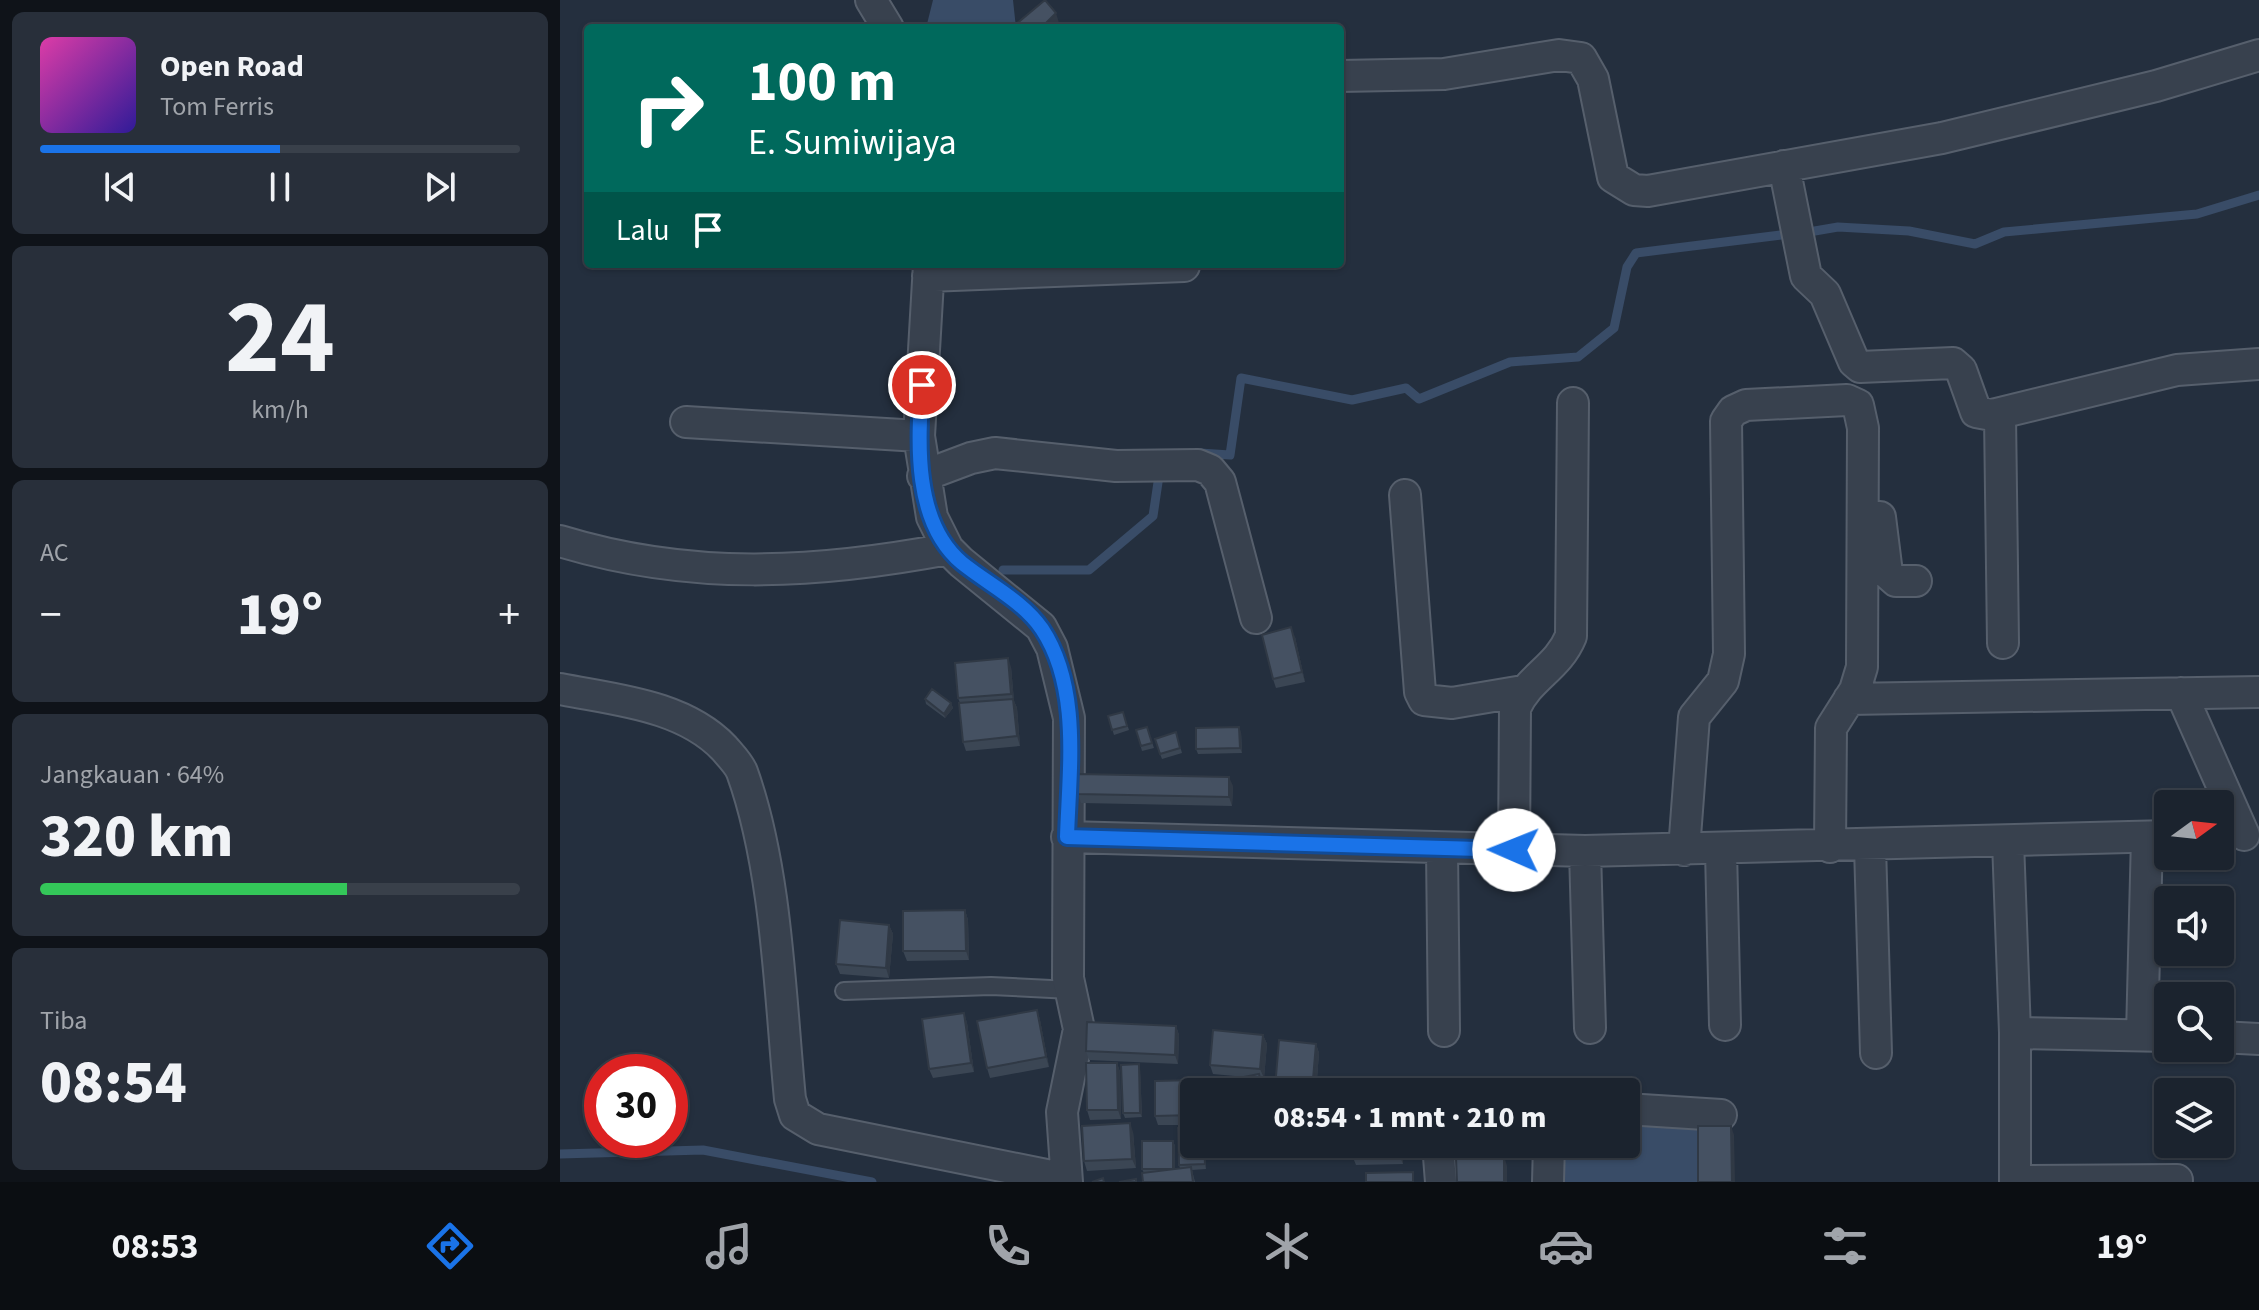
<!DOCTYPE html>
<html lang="id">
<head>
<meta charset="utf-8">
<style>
  body { margin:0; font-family:"Source Sans 3",sans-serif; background:#282f3a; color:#f1f3f6; height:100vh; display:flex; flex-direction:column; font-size:30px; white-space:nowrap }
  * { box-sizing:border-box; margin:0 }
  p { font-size:26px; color:#a0a4aa }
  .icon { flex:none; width:44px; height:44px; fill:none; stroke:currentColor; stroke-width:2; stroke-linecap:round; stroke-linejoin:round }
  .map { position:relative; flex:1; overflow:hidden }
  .sheet { display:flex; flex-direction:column; gap:12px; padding:12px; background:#0f1319; width:560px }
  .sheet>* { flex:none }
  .guide { position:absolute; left:24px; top:24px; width:760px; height:244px; border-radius:8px; box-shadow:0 2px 6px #0004,0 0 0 2px #39404a; background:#00695c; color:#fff; overflow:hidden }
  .needle { width:52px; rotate:75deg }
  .tools { position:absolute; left:1594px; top:790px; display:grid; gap:16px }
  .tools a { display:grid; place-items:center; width:80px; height:80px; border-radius:8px; background:#1b232e; box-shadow:0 2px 6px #0004,0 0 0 2px #39404a; font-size:40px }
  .speed { position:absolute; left:24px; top:1054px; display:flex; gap:16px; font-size:40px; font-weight:700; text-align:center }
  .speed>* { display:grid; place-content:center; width:104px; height:104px; border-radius:50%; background:#1b232e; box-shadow:0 2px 6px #0004,0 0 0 2px #39404a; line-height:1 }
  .speed .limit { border:12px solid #d22; background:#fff; color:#111 }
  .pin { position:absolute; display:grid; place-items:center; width:68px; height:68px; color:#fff; margin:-34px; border:4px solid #fff; border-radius:50%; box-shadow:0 2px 8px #0007 }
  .me { position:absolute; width:88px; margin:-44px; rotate:271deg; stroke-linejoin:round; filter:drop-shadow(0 0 6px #0008) }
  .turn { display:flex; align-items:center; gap:28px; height:168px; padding:0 32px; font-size:36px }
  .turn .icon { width:104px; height:104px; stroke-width:2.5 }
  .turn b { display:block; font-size:56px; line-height:68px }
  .then { display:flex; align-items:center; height:76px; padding:0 32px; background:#0003; gap:16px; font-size:30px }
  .big { font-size:60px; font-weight:800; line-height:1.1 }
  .sheet .card { flex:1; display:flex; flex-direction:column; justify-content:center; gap:12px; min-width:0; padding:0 28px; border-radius:12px; background:#282f3a }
  .sheet .dial { align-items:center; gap:0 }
  .dial b { font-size:104px; line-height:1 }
  .song { display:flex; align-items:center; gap:24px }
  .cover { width:96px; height:96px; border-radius:12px; background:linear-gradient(135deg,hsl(320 70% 55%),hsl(250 70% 35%)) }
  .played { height:8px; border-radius:4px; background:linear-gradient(90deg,#1a73e8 50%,#39404a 50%) }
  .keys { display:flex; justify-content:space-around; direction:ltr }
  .heat { display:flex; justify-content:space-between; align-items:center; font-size:44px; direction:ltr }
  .charge { height:12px; border-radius:6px; background:linear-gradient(90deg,#34c759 64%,#39404a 0) }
  .trip { position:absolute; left:620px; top:1078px; width:460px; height:80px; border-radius:8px; background:#1b232e; box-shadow:0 2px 6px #0004,0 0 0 2px #39404a; font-weight:800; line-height:80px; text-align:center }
  .dock { display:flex; height:128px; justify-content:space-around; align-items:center; background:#0b0e12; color:#a0a4aa }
  .dock .icon { width:56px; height:56px }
  .dock .selected { color:#1a73e8 }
  .dock b { font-size:36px; color:#f1f3f6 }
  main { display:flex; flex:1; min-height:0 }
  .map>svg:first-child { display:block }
</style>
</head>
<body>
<main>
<section class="sheet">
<div class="card">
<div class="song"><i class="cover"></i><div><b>Open Road</b><p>Tom Ferris</p></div></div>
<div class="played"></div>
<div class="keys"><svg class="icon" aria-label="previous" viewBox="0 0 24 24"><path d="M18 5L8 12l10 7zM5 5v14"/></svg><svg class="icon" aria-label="pause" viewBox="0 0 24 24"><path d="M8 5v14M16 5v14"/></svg><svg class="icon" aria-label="next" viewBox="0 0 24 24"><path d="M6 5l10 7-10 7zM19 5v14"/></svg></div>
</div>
<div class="card dial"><b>24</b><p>km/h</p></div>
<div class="card"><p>AC</p>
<div class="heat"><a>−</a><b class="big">19°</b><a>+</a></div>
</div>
<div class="card"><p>Jangkauan · 64%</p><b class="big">320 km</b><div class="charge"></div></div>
<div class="card"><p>Tiba</p><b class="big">08:54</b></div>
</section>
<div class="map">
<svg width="1699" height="1182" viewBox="0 0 1699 1182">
  <rect width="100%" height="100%" fill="#242f3e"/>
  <path fill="#394c67" d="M373,0H453L456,28H366Z
    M1066,1114L1139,1116L1138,1182H994L995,1144H1066Z"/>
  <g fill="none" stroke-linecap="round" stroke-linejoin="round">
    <path stroke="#394c67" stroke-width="9" d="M1243,233L1278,227L1349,231L1415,244L1444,232L1637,214L1699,195
      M640,453L670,455L681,378L792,400L846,388L859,399L950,362L1018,357L1054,328L1067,267L1076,253L1221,235
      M443,570H529L593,516L600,469
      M0,1154L143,1150L312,1182"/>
    <defs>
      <path id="service" d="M284,991L431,986L511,990"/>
      <path id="minor" d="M311,0L328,28
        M780,76L884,74L999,55L1021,58L1033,79L1053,177L1074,190L1088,191L1382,138L1596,86L1699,55
        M1224,166L1246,276L1265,294L1294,362L1300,367L1393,363L1401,370L1416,412L1432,415L1617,370L1699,364
        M369,264L359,436L372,517L388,549L401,562L481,627L492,648L509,718L508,978L519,1029L502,1112L507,1182
        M368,276L624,266
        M1440,415L1443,643
        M126,422L359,436
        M363,476L411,458L435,453L556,466L638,465L650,470L660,482L696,618
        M845,495L860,692L864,700L892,703L963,691
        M1320,517L1327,573L1336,581H1356
        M0,541C131,581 255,574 388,549
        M0,689C55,700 123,705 164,748C170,755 179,764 182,772C217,869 220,996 230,1099L235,1115L258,1129L506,1179
        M1621,693L1684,835
        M1289,699L1699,692
        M507,837L1025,851L1608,836
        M1448,841L1455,1033V1182
        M1310,846L1316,1053
        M882,849L884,1031
        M954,850L955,708C969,677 998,668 1011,636L1013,403
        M1124,850L1134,717L1163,681L1169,654L1166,421L1173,411L1186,405L1287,400L1298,405L1303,428L1302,667L1295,690L1271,728L1270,847
        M1161,850L1165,1025
        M1025,851L1030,1028
        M1455,1033L1608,1036
        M1582,1035L1587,837
        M1660,1037L1699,1039
        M1066,1109L1161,1115
        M878,1144L881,1182
        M1455,1181L1617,1180
        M988,1182L989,1144"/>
    </defs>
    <use href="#service" stroke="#565f6c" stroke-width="20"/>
    <use href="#minor" stroke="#565f6c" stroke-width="34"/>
    <use href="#service" stroke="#38414e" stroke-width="16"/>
    <use href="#minor" stroke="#38414e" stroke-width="30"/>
  </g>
  <path fill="#3b4654" d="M735,637L745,682L716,688L713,679Z
    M451,667L454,701L457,708L460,746L406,751L403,742L400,703L398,698Z
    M365,699L391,703L393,708L385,718L366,704Z
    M563,712L569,730L554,735L548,716Z
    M587,727L594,748L582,751L576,730Z
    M616,732L622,753L602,759L600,754Z
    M681,732L682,753L638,754L636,749Z
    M673,786L672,806L521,803L518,794Z
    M405,910L408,920L409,960L347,961L343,951Z
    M329,925L333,934L329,978L280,974L276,964Z
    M477,1010L480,1020L489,1067L430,1078L427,1068Z
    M404,1013L407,1023L414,1072L373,1078L369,1069Z
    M616,1026L619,1035L618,1064L529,1060L526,1051Z
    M703,1035L707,1044L704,1078H701L703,1084L685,1077L653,1074L650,1065Z
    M756,1044L759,1053L756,1092H717L715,1088Z
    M557,1063L560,1072L561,1119L530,1120L527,1110Z
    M579,1064L580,1069L582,1117L565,1118L563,1113Z
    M635,1080L639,1090L634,1092V1125H598L595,1116Z
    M573,1132L576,1168L527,1171L524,1161Z
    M613,1141L615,1146V1169L620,1168L619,1165L634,1144H645L646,1169L632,1170L635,1182H583L584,1173L582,1169Z
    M792,1144H842L843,1164L796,1165L792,1155Z
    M909,1144H959V1151L912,1153Z"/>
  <path fill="#303945" d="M496,13L499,23L494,28H481Z
    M731,627L735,637L745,682L742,672Z
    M448,658L451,667L454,701L457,708L460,746L457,736Z
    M391,703L393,708L385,718L384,714Z
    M679,727L681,732L682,753L680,748Z
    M669,777L673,786L672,806L669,797Z
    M405,910L408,920L409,960L406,951Z
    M329,925L333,934L329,978L326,968Z
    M477,1010L480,1020L489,1067L486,1057Z
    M404,1013L407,1023L414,1072L411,1063Z
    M616,1026L619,1035L618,1064L615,1055Z
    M703,1035L707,1044L704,1078L700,1069Z
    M756,1044L759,1053L756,1092H752Z
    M557,1063L560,1072L561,1119L558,1110Z
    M579,1064L580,1069L582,1117L580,1113Z
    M570,1123L573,1132L576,1168L572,1159Z
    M1171,1126L1174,1135L1175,1182H1172Z
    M613,1141L615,1146V1174L613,1169Z
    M644,1144H645L646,1169L645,1164Z
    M839,1144H842L843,1164L839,1154Z
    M944,1156L947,1166V1182H944Z"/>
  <path fill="#455162" stroke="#303945" stroke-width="2" d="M485,0L496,13L481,28H444L455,25Z
    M731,627L742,672L713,679L702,635Z
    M448,658L451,694L398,698L395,663Z
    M372,689L391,703L384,714L365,699Z
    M453,699L457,736L403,742L399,703Z
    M563,712L567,726L552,730L548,716Z
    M587,727L592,743L581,746L576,730Z
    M679,727L680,748L636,749V728Z
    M616,732L620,748L600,754L595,739Z
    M518,774L669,777V797L518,794Z
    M405,910L406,951H343V911Z
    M280,920L329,925L326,968L276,964Z
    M477,1010L486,1057L427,1068L417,1021Z
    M404,1013L411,1063L369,1069L362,1019Z
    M527,1022L616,1026L615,1055L526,1051Z
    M653,1030L703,1035L700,1069L650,1065Z
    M719,1040L756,1044L752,1091L715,1088Z
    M526,1063H557L558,1110H527Z
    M579,1064L580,1113H563L561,1065Z
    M699,1074L703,1092H651L649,1084Z
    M635,1080L634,1115L595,1116V1081Z
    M570,1123L572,1159L524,1161L522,1126Z
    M1138,1126H1171L1172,1182H1138Z
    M618,1128H634V1144H644L645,1164L619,1165Z
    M582,1141H613V1169H582Z
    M792,1144H839V1154L792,1155Z
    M944,1156V1182H897L896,1158Z
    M631,1167L633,1182H583L582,1173Z
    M853,1172V1182H806V1173Z
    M543,1178L544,1182H532Z
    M576,1179V1182H559Z"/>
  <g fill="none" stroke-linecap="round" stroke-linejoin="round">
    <defs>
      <path id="route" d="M362,385C358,442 353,522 402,563C428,584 463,601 482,629C521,688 509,770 507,837L954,850"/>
    </defs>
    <use href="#route" stroke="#114b97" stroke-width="20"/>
    <use href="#route" stroke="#1a73e8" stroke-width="14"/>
  </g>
</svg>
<div class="tools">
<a><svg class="needle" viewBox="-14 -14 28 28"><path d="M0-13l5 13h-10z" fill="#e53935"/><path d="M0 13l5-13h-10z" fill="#a0a4aa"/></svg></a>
<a><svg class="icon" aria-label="sound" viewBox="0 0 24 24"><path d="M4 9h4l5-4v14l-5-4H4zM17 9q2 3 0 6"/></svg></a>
<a><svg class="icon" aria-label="search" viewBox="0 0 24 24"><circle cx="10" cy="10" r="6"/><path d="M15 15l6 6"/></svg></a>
<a><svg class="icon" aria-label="layers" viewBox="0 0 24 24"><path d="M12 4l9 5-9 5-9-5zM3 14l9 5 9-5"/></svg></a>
</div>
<div class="speed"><div class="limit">30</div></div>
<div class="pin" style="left:362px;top:385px;background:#d93025"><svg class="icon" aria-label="arrive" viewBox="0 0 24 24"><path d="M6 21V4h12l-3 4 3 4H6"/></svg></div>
<svg class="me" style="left:954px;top:850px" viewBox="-20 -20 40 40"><circle r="19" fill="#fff"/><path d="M0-13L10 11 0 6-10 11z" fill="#1a73e8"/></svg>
<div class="trip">08:54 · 1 mnt · 210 m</div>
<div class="guide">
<div class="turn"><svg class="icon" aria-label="right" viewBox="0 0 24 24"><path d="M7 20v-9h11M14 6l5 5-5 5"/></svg><div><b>100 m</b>E. Sumiwijaya</div></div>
<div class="then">Lalu<svg class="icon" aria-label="arrive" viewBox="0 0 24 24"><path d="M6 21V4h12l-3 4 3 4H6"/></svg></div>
</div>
</div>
</main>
<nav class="dock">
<b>08:53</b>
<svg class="icon selected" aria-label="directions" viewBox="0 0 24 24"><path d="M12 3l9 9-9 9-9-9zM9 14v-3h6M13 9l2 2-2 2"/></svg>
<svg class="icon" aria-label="music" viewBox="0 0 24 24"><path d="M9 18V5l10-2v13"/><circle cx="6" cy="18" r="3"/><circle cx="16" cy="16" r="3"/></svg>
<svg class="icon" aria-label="phone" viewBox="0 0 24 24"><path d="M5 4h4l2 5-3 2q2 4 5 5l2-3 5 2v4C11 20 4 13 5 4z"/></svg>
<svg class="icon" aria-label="climate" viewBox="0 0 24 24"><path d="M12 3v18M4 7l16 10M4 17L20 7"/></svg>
<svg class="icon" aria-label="car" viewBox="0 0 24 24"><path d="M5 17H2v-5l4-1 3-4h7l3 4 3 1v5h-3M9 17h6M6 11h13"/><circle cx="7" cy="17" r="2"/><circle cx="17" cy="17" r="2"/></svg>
<svg class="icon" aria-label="filters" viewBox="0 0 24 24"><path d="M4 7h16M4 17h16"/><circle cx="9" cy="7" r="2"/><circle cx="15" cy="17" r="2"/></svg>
<b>19°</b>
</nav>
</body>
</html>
